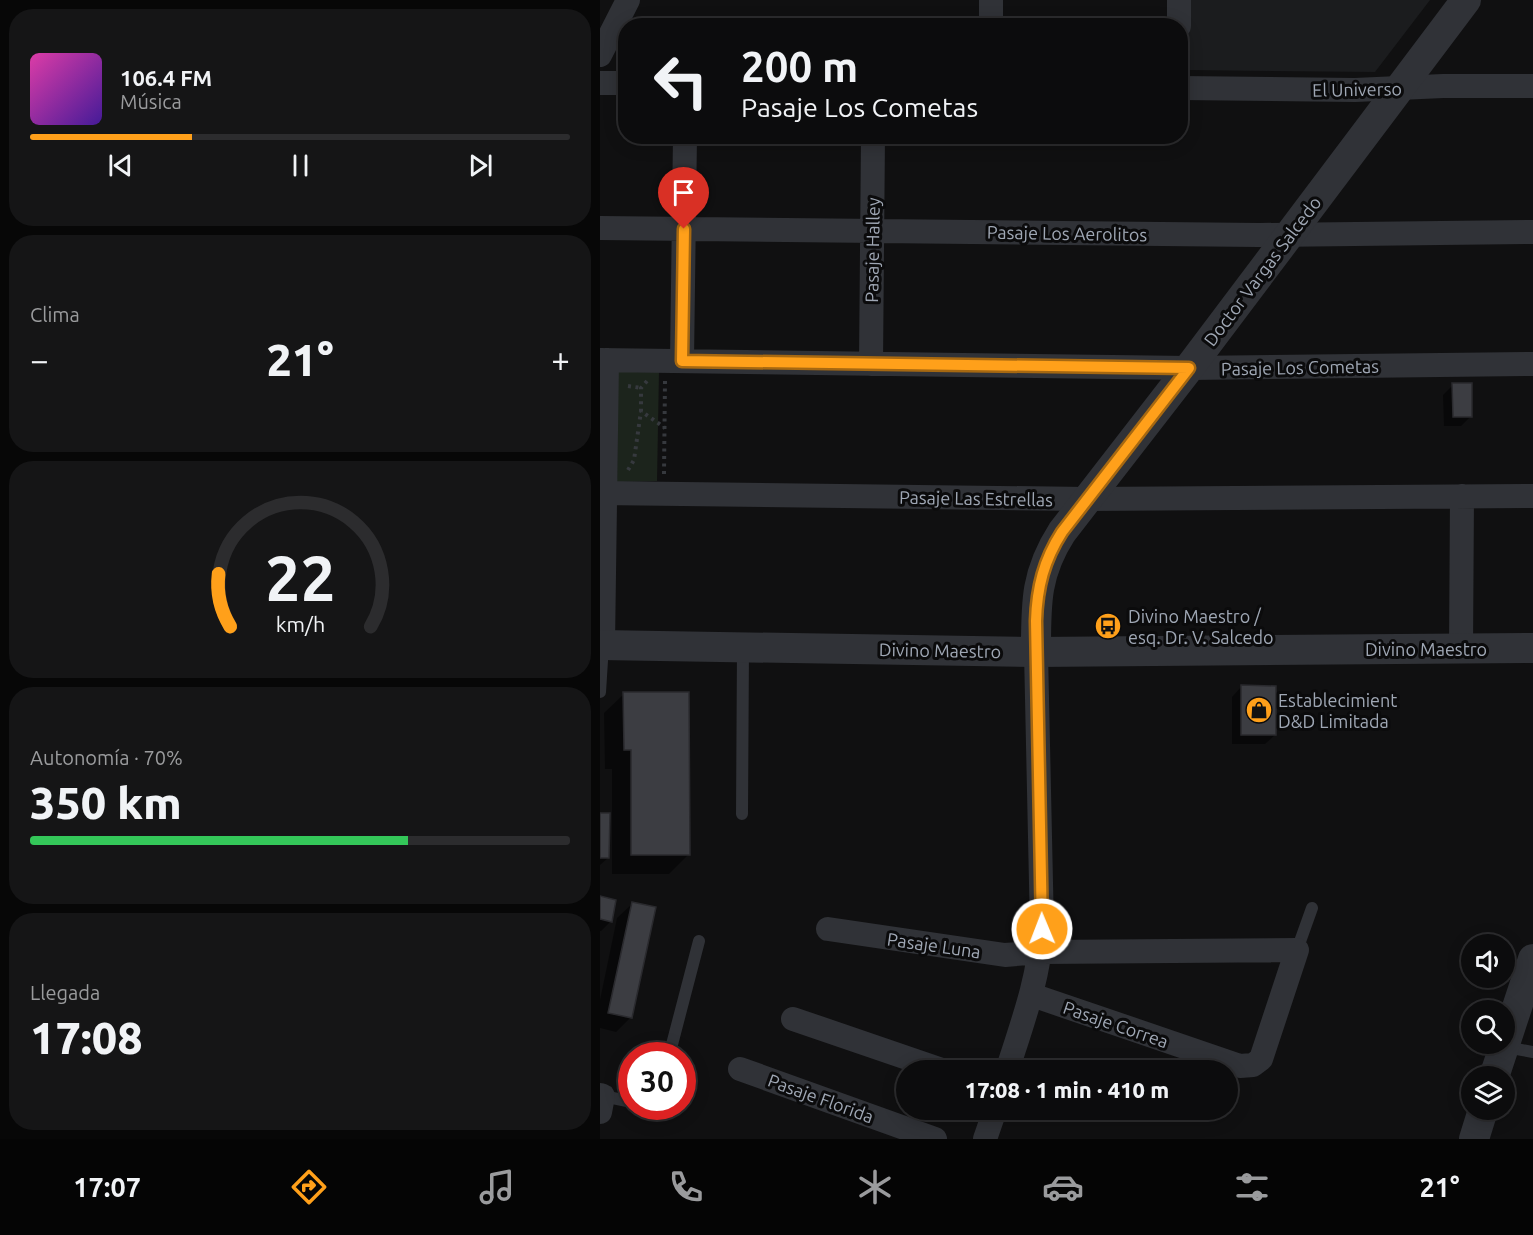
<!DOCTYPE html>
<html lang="es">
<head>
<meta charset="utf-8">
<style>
  body { margin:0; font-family:Ubuntu,sans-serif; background:#151516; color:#f1f3f6; height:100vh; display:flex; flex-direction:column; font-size:22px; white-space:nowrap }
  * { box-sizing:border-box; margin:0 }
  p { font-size:20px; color:#9a9b9d }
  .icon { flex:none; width:33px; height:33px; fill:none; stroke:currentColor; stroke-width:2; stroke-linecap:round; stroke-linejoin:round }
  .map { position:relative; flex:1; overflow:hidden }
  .sheet { display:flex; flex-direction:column; gap:9px; padding:9px; background:#070707; width:600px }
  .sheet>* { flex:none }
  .top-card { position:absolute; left:18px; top:18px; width:570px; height:126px; border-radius:24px; box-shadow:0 3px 15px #0003,0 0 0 2px #2c2c2e; background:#0c0c0d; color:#f1f3f6; overflow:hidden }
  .fabs { position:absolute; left:861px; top:934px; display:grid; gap:12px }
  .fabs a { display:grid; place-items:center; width:54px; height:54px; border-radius:50%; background:#0c0c0d; box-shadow:0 3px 15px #0003,0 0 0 2px #2c2c2e; font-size:30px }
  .speed { position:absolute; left:18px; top:1042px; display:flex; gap:12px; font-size:30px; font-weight:700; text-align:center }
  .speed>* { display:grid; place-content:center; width:78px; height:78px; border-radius:50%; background:#0c0c0d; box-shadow:0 3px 15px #0003,0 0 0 2px #2c2c2e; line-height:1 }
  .speed .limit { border:9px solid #d22; background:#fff; color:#111 }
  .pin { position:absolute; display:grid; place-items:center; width:51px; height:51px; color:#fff; margin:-62px -26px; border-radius:50% 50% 50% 0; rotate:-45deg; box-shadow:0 0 6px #0007 }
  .pin .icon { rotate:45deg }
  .me { position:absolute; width:66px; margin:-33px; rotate:359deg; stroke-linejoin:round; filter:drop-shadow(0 0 4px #0008) }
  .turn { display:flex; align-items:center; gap:21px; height:126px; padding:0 24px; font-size:27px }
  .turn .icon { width:78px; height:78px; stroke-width:2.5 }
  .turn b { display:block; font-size:42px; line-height:51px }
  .big { font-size:45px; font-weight:800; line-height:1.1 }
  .sheet .widget { flex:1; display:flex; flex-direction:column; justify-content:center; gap:9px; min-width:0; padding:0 21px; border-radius:24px; background:#151516 }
  .sheet .dial { align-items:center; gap:0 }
  .dial svg { height:156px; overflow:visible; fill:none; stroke:#2c2c2e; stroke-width:7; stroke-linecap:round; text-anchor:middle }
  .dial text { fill:#f1f3f6; stroke:none }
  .song { display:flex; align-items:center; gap:18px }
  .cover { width:72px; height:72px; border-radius:9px; background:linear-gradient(135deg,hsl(320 70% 55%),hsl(260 70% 35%)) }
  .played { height:6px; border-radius:3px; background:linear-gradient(90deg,#ffa01a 30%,#2c2c2e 30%) }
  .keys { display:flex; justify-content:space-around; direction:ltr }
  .heat { display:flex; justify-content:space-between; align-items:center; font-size:33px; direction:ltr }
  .charge { height:9px; border-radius:4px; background:linear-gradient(90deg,#34c759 70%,#2c2c2e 0) }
  .trip { position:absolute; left:296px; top:1060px; width:342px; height:60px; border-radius:30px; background:#0c0c0d; box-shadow:0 3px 15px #0003,0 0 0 2px #2c2c2e; font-weight:800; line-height:60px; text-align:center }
  .tabs { display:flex; height:96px; justify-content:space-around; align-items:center; background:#050505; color:#9a9b9d }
  .tabs .icon { width:42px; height:42px }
  .tabs .selected { color:#ffa01a }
  .tabs b { font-size:27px; color:#f1f3f6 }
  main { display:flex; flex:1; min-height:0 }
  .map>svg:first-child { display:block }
</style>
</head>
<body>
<main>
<section class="sheet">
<div class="widget">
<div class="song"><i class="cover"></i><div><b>106.4 FM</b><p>Música</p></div></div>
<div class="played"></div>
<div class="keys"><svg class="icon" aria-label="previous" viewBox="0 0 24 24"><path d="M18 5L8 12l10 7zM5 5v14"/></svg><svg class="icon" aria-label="pause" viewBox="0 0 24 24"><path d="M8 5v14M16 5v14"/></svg><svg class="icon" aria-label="next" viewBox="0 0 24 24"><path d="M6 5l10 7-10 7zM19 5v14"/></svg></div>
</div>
<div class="widget"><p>Clima</p>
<div class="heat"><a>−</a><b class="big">21°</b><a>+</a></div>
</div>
<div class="widget dial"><svg viewBox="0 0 100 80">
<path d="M14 69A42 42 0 1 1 86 69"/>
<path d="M14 69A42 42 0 0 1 8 42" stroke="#ffa01a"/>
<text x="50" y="56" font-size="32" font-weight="700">22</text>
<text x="50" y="72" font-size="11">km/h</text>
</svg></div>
<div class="widget"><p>Autonomía · 70%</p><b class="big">350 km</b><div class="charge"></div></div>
<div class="widget"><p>Llegada</p><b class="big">17:08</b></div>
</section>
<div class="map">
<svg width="933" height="1139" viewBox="0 0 933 1139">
  <rect width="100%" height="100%" fill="#101011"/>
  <path fill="#1b1c1e" d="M587,0H830L775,72L587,70Z"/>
  <path fill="#1c241c" d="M18,370H59L57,481L17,482Z"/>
  <path fill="#0007" d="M853,385L871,416L861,426H844L843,395Z
    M641,687L675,735L665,744H632V697Z
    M24,694L89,854L69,874H12V769H5L4,713Z
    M0,814L8,858L0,865Z
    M0,898L11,921L1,931H0Z
    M32,904L31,1017L16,1032L0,1028V1000L17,918Z"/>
  <path fill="#3c3d42" stroke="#2a2a2e" stroke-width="1.5" d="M852,383H872V417H853Z
    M641,685L676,686V735H641Z
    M23,692H89L90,855H31V750H24Z
    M0,813H10L9,858H0Z
    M0,896L16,900L12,922L0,919Z
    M32,902L56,907L32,1018L8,1013Z"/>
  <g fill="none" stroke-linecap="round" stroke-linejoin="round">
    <path stroke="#36393e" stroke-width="4" stroke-dasharray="3 4.5" stroke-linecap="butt" d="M47,381L41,388V411L65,428
      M28,386L41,388
      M28,470L34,460L41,411
      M64,474L65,380"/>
    <path stroke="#303237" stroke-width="12" d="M0,692L3,645
      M142,814L143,648
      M697,950L712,908
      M905,1047L933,1052
      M69,1056L99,941
      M3,1096L32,1102"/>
    <path stroke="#303237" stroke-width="24" d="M391,26V0
      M579,26V0
      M0,55L28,0
      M0,83H26
      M580,88L755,90L843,86H933
      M0,228L659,235L933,232
      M0,360L589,368L933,364
      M82,361L85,136
      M271,364L273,136
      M0,493L487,499L933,496
      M3,645L7,360
      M861,649L862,496
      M228,929L405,955L441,952L697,950L661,1059L653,1065L640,1066L432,995
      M193,1019L345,1071
      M140,1069L335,1139
      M407,1071C422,1024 439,979 442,929L436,652
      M0,1095L3,1096L0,1112
      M385,1139L395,1110"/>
    <path stroke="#303237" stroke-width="30" d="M0,645L436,652L933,648
      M436,652C436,604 435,574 462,532L589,368L866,0
      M894,1077L933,959
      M874,1139L883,1110"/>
  </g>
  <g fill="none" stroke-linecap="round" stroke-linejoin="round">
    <defs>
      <path id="route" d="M84,229L82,361L589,368L462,532C444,560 437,587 436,621L442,929"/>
    </defs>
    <use href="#route" stroke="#a66811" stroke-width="15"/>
    <use href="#route" stroke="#ffa01a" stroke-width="10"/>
  </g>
  <defs>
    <symbol id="bus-disc" viewBox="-11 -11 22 22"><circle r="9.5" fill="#ffa01a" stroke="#0b0b0c"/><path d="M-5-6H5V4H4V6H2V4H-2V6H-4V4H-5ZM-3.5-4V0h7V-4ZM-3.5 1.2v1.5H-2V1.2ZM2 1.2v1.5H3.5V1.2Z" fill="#111"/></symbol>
    <symbol id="shop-disc" viewBox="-11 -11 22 22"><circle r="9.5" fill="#ffa01a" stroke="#0b0b0c"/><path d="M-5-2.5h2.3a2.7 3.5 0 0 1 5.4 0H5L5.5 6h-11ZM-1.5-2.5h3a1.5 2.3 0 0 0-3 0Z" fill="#111"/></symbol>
  </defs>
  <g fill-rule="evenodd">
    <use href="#bus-disc" x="493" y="611" width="30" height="30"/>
    <use href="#shop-disc" x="644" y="695" width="30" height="30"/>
  </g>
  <g text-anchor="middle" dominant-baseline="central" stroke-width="6" stroke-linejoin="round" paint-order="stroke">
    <g font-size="18" fill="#9fa7b4" stroke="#0b0b0c">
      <text transform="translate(757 89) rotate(-1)">El Universo</text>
      <text transform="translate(467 233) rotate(1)">Pasaje Los Aerolitos</text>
      <text transform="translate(272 250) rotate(-89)">Pasaje Halley</text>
      <text transform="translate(662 271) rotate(-53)">Doctor Vargas Salcedo</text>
      <text transform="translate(700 367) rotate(-1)">Pasaje Los Cometas</text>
      <text transform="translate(376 498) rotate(1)">Pasaje Las Estrellas</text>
      <text x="826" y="649">Divino Maestro</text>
      <text transform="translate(340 650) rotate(1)">Divino Maestro</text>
      <text transform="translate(334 945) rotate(8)">Pasaje Luna</text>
      <text transform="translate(516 1024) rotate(19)">Pasaje Correa</text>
      <text transform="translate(221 1098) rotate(20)">Pasaje Florida</text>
    </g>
    <g font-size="18" fill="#9fa7b4" stroke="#0b0b0c" text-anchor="start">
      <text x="528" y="616">Divino Maestro /<tspan x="528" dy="21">esq. Dr. V. Salcedo</tspan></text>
      <text x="678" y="700">Establecimient<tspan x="678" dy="21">D&amp;D Limitada</tspan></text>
    </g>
  </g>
</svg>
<div class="fabs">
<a><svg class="icon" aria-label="sound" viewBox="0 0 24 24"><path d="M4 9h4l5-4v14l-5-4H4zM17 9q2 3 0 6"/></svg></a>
<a><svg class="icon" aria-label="search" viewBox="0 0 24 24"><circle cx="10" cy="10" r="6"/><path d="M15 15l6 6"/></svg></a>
<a><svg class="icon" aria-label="layers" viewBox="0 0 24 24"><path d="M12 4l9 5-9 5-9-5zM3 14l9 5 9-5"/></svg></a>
</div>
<div class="speed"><div class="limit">30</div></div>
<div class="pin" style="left:84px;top:229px;background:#d93025"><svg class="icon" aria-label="arrive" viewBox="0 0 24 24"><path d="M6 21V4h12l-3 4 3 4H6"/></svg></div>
<svg class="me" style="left:442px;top:929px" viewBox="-20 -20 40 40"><circle r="17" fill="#ffa01a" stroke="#fff" stroke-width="3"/><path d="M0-11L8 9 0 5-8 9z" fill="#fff"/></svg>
<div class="trip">17:08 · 1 min · 410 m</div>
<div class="top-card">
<div class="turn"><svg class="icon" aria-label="left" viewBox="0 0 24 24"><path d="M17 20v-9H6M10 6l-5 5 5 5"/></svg><div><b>200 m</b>Pasaje Los Cometas</div></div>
</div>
</div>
</main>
<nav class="tabs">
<b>17:07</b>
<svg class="icon selected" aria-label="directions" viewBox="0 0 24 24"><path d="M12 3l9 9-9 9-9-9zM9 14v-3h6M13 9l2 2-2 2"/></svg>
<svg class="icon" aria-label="music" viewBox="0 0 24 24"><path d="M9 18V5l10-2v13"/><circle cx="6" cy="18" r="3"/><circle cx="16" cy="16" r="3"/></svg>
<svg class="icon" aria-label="phone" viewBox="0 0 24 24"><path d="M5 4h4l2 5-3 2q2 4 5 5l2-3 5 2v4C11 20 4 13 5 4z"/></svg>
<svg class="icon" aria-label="climate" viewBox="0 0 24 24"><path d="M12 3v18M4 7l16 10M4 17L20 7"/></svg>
<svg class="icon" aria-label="car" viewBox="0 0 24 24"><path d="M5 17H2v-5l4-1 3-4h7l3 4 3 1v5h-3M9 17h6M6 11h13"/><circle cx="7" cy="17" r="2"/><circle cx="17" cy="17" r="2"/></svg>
<svg class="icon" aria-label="filters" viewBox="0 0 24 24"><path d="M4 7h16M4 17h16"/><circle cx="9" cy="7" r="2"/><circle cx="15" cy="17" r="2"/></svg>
<b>21°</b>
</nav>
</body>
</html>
